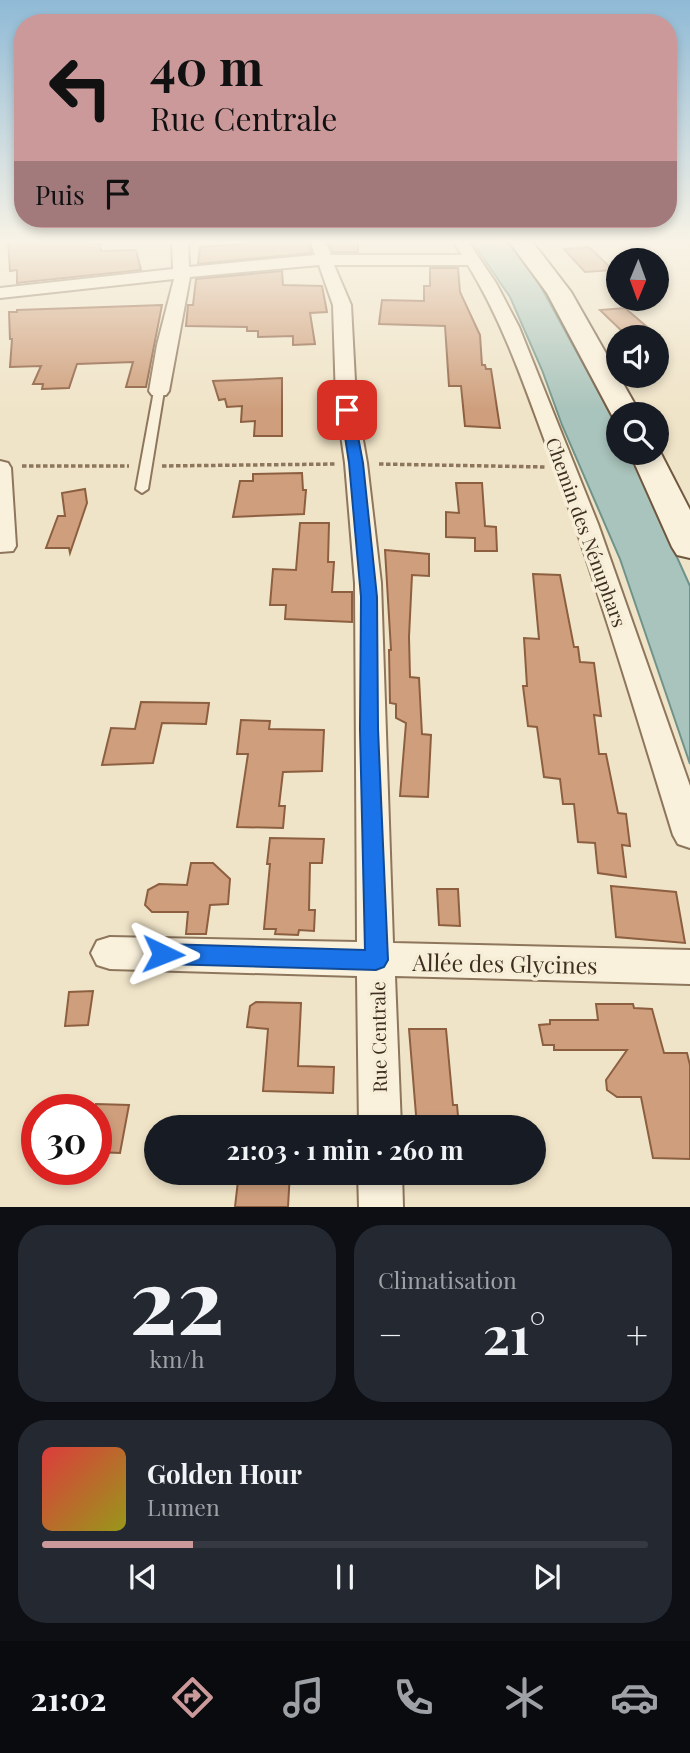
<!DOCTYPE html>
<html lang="fr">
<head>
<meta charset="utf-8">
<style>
  body { margin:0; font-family:"Playfair Display",serif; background:#242831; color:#f1f3f6; height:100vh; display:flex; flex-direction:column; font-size:26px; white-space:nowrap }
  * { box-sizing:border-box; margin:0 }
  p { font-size:23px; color:#9ea1a6 }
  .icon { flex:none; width:38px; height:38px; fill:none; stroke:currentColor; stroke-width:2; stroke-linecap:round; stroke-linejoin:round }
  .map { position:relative; height:1207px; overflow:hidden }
  .drawer { display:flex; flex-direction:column; gap:18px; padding:18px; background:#0d0f14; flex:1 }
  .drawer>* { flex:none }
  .guide { position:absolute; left:14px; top:14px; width:663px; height:214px; border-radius:28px; box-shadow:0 4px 10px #0003; background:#cc999b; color:#111; overflow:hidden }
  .needle { width:46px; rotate:181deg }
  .controls { position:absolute; left:606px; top:248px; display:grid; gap:14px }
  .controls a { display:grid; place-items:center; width:63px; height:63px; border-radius:50%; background:#171b24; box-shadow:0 4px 10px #0003; font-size:35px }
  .speed { position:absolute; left:21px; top:1094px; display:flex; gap:14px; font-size:35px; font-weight:700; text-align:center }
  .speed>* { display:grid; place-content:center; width:91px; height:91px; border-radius:50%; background:#171b24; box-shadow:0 4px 10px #0003; line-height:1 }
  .speed .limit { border:10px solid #d22; background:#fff; color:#111 }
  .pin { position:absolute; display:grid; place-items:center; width:60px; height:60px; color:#fff; margin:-30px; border-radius:14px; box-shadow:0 4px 10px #0006 }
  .me { position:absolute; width:77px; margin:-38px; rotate:92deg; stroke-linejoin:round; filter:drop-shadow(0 0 5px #0008) }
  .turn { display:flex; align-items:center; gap:24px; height:147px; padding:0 21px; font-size:32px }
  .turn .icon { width:91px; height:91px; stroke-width:2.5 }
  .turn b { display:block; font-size:49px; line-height:60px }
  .then { display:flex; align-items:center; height:66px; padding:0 21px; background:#0003; gap:14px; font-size:26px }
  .big { font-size:52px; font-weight:700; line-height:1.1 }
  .drawer .tile { flex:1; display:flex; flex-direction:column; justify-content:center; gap:10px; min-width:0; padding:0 24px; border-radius:28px; background:#242831 }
  .drawer .dial { align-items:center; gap:0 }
  .dial b { font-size:91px; line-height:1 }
  .song { display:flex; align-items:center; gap:21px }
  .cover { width:84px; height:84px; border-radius:10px; background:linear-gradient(135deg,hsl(0 70% 55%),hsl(60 70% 35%)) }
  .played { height:7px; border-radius:4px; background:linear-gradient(90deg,#cc999b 25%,#363941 25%) }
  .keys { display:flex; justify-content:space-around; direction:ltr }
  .heat { display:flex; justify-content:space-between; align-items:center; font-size:38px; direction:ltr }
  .drawer .tiles { flex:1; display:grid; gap:18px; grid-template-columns:1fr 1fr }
  .tile:last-child { grid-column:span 2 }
  .trip { position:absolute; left:144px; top:1115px; width:402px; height:70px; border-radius:35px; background:#171b24; box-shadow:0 4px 10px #0003; font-weight:700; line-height:70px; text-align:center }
  .tabs { display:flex; height:112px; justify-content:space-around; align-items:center; background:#090b0e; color:#9ea1a6 }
  .tabs .icon { width:49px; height:49px }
  .tabs .selected { color:#cc999b }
  .tabs b { font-size:32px; color:#f1f3f6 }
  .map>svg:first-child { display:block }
</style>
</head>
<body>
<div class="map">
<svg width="690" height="1207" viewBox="0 0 690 1207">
  <rect width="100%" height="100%" fill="#f0e4c8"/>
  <path fill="#a9c4bc" stroke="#6f938a" stroke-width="2" d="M471,240H506L535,276L614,420L618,428V453H630L690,586V764L620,559L562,425L542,370L510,297Z"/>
  <path fill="#cf9f7d" stroke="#8d5f41" stroke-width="2" d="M8,240L94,241L95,244H100L101,251L136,250L141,270L17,283V270L10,271Z
    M245,240H308L311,253L198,264L200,247L246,244Z
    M328,240H358V252H333Z
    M589,247L613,270L585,272L564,249Z
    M430,268H458L460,292L480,335L482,365H485L486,369H491L500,428L465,426L461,386H449L445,326L379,324L382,300L424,301V286H430Z
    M282,271L283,285L322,286L327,312L310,313L315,344L293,345V336L258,337V331H247V327L186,326L188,305H193L196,279Z
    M162,305L146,387H126L133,362L77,364L69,388L42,389L43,384H33L41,366L10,367L12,339H10L9,312H17V310Z
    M625,308L660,338H629L600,310Z
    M282,378V436H254L255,421L241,422L242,406L227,407L225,399L219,400L213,381Z
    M302,473L303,490H306L304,514L233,517L240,481H253V474Z
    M456,483H482L485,526L496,527L497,551H475V538L446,537V512L459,513Z
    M85,489L87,503L70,553L69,548H46L58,516H65L62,493Z
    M300,523H329L328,562H334L332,592H352V622L285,619L286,605H270L273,569L296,570Z
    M385,550L429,554V576L412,575L409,637L410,677L419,678L422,734L431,735L428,797L400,796L406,723L396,718V704L390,703L389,650H391Z
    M533,574L560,575L574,647H578L580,662L594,663L601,716L594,715L599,754H606L618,813L626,814L630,846L622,845L626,877L598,873L595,843L578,842L574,804H563L560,779L544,777L537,727L528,726L523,686H527L524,638L539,639Z
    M141,702L209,703L206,724L162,723L153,763L102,765L111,728L135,729Z
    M241,720L270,721L269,729L324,730L322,771L283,772L279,806H285L283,828L237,827L248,754H237Z
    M270,838L324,839L322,863H310L309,910H315L314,931L299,930L298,935L275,934L276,929H264L270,864H267Z
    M191,863H213L230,879L228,904L210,905L206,934H186L188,912H152L145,905L148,890L159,884L187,885Z
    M611,886L676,892L685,943L616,937Z
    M437,889H458L460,926L439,925Z
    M93,991L88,1025L65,1026L69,992Z
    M256,1002L301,1003L298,1066L334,1067L333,1093L263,1091L268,1029L247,1027L250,1006Z
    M596,1004H633L634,1008L652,1009L664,1053H687L690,1065V1159L653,1158L641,1097H617L607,1090L606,1080L627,1050H554V1045H543L539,1025L550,1024V1020H598Z
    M409,1029H446L453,1105H457L459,1127H417Z
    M96,1104L129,1105L120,1153L96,1152Z
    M239,1172H290L288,1207H235Z"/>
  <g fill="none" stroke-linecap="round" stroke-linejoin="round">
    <defs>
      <path id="lane" d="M159,388L164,391L148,489L142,493L136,489L154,391Z"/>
      <path id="street" d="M172,240H188L189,267L315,255L310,240H325L331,255H462L452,240H467L496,283L519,327L598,524L690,786V848L678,844L673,835C634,708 596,580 550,455C526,390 504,324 468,265H334L351,305L356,400L367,463L381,583L393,943L690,950V984L395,976L401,1127H359L357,976L110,969L97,965L91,953L97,941L110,937L357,942L355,583L345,463L336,400L333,305L319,265L190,277L169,391L166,395H152L149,391L157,345L174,279L0,298V288L173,269Z
        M0,461L8,463L11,468L16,546L13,551L0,552Z
        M358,1172H402L403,1207H359Z"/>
      <path id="secondary" d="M508,240H531L571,292L641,415H618V422L615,421L547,293Z
        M657,446L690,510V558L677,555L672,547L630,453H656Z"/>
    </defs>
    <use href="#lane" stroke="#8d765c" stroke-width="4"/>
    <use href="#street" stroke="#8d765c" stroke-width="4"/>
    <use href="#secondary" stroke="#6f573f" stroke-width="4"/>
    <path stroke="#8d765c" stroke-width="3.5" stroke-dasharray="4.5 2.5" stroke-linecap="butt" d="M379,464L545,467
      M22,466H129
      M162,466L335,464"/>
    <use href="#lane" fill="#faf1dc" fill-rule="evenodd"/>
    <use href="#street" fill="#faf1dc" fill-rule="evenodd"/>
    <use href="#secondary" fill="#faf1dc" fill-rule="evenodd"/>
  </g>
  <linearGradient id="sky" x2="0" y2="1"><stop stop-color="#8fbad6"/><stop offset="0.59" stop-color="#f8f3e6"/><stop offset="1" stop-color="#f8f3e6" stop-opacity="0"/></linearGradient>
  <rect width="690" height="409" fill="url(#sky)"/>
  <path fill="#1a73e8" stroke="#114b97" stroke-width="2" d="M347,406L353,410L363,463L377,597L378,729L388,960L384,967L376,970L163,964L155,961L152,954L155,947L163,944L365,950L360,729L361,597L349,463L341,410Z"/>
  <g text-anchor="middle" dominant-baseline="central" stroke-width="7" stroke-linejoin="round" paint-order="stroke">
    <g font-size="19" fill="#3d2e20" stroke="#f7eed8">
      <text transform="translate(587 532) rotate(70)">Chemin des Nénuphars</text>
      <text transform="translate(378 1037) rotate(-91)">Rue Centrale</text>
    </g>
    <g font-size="23" fill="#3d2e20" stroke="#f7eed8">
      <text transform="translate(505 963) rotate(1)">Allée des Glycines</text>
    </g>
  </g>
</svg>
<div class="controls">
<a><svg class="needle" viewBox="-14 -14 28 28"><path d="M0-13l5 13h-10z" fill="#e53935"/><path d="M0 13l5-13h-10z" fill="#9ea1a6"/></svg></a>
<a><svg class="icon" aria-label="sound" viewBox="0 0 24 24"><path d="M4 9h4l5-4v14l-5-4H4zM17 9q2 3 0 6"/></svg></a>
<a><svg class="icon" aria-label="search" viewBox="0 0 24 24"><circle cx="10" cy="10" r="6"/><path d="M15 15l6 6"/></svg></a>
</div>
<div class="speed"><div class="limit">30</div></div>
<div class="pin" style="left:347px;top:410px;background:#d93025"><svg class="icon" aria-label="arrive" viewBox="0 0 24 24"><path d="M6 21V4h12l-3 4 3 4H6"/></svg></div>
<svg class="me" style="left:163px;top:954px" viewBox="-20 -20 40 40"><path d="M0-17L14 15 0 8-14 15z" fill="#1a73e8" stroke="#fff" stroke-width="4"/></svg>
<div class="trip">21:03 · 1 min · 260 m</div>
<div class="guide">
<div class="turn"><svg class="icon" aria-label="left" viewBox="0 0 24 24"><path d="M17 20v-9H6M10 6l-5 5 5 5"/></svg><div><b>40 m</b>Rue Centrale</div></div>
<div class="then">Puis<svg class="icon" aria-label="arrive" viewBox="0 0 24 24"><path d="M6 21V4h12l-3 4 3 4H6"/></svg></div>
</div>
</div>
<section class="drawer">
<div class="tiles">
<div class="tile dial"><b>22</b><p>km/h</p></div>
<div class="tile"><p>Climatisation</p>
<div class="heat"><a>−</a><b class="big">21°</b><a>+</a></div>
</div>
<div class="tile">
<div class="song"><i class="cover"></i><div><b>Golden Hour</b><p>Lumen</p></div></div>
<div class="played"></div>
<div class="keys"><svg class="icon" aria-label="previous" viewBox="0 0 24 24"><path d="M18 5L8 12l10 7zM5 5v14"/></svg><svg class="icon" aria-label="pause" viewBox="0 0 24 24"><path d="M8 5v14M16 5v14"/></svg><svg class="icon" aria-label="next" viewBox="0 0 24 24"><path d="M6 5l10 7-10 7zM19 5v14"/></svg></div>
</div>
</div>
</section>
<nav class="tabs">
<b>21:02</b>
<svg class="icon selected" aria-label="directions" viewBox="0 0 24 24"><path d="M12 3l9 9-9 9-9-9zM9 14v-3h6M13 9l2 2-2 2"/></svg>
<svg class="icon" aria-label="music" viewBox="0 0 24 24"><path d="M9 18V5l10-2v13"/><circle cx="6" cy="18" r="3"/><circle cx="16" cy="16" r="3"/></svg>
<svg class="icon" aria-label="phone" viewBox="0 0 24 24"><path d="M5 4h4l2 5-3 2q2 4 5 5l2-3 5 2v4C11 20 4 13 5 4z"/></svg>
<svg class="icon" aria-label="climate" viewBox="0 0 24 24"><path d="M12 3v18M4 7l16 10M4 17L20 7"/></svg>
<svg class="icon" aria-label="car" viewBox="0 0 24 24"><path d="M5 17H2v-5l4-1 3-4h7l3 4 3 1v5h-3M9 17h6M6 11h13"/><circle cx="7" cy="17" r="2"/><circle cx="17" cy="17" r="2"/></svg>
</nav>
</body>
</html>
